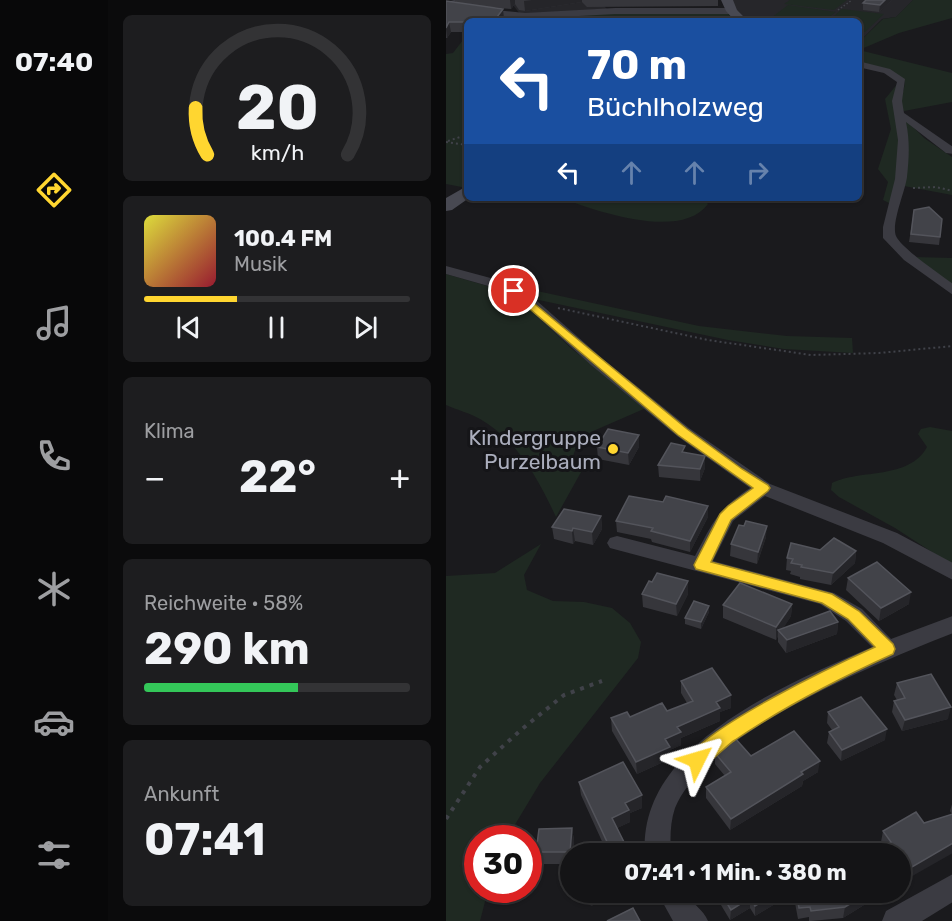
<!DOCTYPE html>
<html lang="de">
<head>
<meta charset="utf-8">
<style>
  body { margin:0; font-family:Rubik,sans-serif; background:#1d1d1f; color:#f1f3f6; height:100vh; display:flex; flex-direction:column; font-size:22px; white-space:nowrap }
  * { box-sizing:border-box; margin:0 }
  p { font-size:20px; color:#9d9ea1 }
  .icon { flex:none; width:33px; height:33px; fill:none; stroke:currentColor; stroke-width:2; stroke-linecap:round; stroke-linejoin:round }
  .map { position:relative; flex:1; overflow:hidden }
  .panel { display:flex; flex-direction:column; gap:15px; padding:15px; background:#0b0b0c; width:338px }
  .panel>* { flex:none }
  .guide { position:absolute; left:18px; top:18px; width:398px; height:183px; border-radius:9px; box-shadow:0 2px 4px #0004,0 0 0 2px #333335; background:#1a4fa0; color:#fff; overflow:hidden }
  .speed { position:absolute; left:18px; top:825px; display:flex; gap:12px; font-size:30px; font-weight:700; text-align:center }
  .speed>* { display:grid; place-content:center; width:78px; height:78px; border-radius:50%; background:#141416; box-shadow:0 2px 4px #0004,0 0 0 2px #333335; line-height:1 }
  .speed .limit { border:9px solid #d22; background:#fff; color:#111 }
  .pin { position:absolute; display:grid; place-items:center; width:51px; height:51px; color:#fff; margin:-26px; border:3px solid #fff; border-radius:50%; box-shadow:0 2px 6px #0007 }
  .me { position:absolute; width:66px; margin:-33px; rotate:50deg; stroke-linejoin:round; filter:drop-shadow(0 0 4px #0008) }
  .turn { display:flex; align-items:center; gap:21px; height:126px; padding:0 24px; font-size:27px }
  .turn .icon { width:78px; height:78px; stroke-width:2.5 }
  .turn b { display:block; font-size:42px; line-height:51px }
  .lanes { display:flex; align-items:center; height:57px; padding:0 24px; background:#0003; justify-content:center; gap:30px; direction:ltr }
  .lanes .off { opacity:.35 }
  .big { font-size:45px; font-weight:700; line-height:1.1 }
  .panel .tile { flex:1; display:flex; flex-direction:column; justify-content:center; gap:9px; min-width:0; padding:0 21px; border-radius:9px; background:#1d1d1f }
  .panel .dial { align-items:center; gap:0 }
  .dial svg { height:156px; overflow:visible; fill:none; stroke:#333335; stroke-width:7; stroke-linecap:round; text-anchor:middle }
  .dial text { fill:#f1f3f6; stroke:none }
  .song { display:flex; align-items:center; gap:18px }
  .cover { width:72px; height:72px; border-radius:9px; background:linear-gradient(135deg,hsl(60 70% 55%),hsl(350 70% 35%)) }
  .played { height:6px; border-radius:3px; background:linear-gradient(90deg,#ffd630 35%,#333335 35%) }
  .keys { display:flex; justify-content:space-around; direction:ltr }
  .heat { display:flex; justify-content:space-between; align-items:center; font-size:33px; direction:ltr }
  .charge { height:9px; border-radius:4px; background:linear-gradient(90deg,#34c759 58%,#333335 0) }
  .trip { position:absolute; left:114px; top:843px; width:351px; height:60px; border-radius:30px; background:#141416; box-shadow:0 2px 4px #0004,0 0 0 2px #333335; font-weight:700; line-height:60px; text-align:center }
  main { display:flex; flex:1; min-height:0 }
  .tabs { display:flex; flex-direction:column; width:108px; justify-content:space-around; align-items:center; background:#080809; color:#9d9ea1 }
  .tabs .icon { width:42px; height:42px }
  .tabs .active { color:#ffd630 }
  .tabs b { font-size:27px; color:#f1f3f6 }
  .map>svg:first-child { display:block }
</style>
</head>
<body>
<main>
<nav class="tabs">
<b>07:40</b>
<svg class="icon active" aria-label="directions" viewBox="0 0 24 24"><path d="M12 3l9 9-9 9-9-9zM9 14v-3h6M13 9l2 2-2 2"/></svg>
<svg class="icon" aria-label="music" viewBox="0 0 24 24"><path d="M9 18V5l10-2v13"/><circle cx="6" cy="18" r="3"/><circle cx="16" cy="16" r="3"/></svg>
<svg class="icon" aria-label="phone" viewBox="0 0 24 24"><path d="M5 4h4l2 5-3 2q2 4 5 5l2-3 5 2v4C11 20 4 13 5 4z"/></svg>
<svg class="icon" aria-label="climate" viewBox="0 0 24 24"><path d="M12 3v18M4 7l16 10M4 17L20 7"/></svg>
<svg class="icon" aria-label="car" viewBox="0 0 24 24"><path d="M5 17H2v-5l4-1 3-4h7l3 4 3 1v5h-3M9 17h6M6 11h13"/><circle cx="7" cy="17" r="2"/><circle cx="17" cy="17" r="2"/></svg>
<svg class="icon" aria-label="filters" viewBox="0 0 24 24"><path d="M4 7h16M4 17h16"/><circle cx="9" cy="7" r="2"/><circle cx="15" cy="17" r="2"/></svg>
</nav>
<section class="panel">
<div class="tile dial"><svg viewBox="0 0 100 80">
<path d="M14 69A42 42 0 1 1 86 69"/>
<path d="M14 69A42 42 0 0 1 8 45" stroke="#ffd630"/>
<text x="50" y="56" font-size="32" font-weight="700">20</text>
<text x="50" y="72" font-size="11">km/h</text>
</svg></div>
<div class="tile">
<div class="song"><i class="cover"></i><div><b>100.4 FM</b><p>Musik</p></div></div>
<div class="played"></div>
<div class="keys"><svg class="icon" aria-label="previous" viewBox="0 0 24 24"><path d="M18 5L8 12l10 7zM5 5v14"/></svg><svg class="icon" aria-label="pause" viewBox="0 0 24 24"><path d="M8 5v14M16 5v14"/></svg><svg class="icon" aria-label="next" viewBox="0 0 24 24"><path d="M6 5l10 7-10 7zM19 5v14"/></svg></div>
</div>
<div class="tile"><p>Klima</p>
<div class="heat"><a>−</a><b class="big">22°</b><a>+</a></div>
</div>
<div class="tile"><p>Reichweite · 58%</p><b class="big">290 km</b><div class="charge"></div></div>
<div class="tile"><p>Ankunft</p><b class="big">07:41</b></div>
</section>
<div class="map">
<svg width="507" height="921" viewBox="0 0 507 921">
  <rect width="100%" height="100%" fill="#1a1a1d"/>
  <path fill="#26262a" d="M63,0H152L161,9L74,14Z
    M285,0H467L450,17L436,19L413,42L412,21H300L290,12Z"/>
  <path fill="#1f2922" d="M344,0H401L388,10L338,4Z
    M467,0H506V18L453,33L413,50L506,73V102L458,111C449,100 461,91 458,80L413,63V42L437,19L450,17Z
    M342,5L390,12L378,21H321Z
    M396,9L438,14L419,32L413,31L412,21H382Z
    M164,12L281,13L291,21H63L69,17Z
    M17,40H21V188L0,184V54L7,53Z
    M453,82L455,130L447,205L437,200L442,182L432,169L445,129L439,99Z
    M458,118L478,138L506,157V195L458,186Z
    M115,198H257L262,204C235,241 150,211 115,198Z
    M468,257L506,258V288Z
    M0,274L45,287L72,298L126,349L200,408L145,432L132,442L127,456L139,465L110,517C92,479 72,441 34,419C24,413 11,410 0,405Z
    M68,286L253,326L341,336L406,338L407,353L338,349L282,340L88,299Z
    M484,427L506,431V565L449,528L393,497L385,490L386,483C414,469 463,480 481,447L472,434L475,429Z
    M95,544L78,575L81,590L107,601L138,602L166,608L184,623L195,642L192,658L94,783L61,838H32V890H42L34,921H0V576L49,573Z"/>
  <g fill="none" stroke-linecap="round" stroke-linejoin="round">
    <path stroke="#404249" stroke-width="1.5" stroke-dasharray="1.5 2" stroke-linecap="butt" d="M392,10L406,0"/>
    <path stroke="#404249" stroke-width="2" stroke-dasharray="2 3" stroke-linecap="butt" d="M2,141L14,137
      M0,142L21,145
      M467,188L490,187L507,191
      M112,308L262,340L365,355L433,353L507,346"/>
    <path stroke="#404249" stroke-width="4" stroke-dasharray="4 6" stroke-linecap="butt" d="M0,819L34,767L76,729L118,695L156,681"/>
    <path fill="#3b3b42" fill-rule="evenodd" d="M8,0H15L0,4V2Z"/>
    <path fill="#3b3b42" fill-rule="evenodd" d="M0,5L79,13L169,8H286L290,11L286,14H169L79,19L0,9Z
      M412,61L444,69L459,79L456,101L458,113L507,147V154L500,153L460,122C464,141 463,158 461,177C459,192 445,223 450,236C455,248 495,275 507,284V295L458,260L437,238V227L449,179L452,140L446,101L451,82L438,73L412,67Z
      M0,266L63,283L83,294L157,359L243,428L324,484L451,533L507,563V580L437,543L319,496L287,521L267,561L388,593L416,609L445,639L507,616V633C433,662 260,732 229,808C224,823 224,839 225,854H199C191,744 343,683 426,647L400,621L374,604L164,548L161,543L164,538L171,536L249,556C268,521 270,511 304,488L231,436L145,365L73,300L53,289L0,274Z
      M507,874V902L476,921H436L440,911Z
      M211,892H239C246,904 257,909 262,921H227Z"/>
    <path fill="#484952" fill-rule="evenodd" d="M275,0H287L291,10L302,21H289L280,11Z
      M21,186L23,198L6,210L0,211V198Z"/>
  </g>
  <path fill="#36363b" d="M9,0H272V6L141,7L136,2L79,11L73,10L69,4L65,9L45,7L58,19L21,21V32H5L1,38H0V1L10,3Z
    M446,0L433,12L417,10V3Z
    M468,210L494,237L493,245L463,242Z
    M151,447H193L183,465L152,459Z
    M239,453L259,456V468L254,481L213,477L212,465Z
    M155,516L156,529L147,545L129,541L127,544L108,539L106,527Z
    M262,517L244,552L206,542L205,539L171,532L170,521Z
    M298,526L320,537L311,564L284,556L285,544Z
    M374,550L410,551L409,563L385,585L354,579V577L344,574L345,571L340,570L341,558Z
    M402,578L463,604L433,621L400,590Z
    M242,581V594L231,616L197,607L196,594L206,582Z
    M346,604L345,616L337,628L392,622L391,634L340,653L332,642V636L330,640L277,618V605Z
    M263,606V612L255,629L239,624V618Z
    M235,681L285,708L274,712V721L235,738V745L224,750V759L191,774L166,731L165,718L184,717L221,711L241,703L235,693Z
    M451,683L502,719L456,731L446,712L448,701L451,700L448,695Z
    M382,712L439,740L395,761L381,743L383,732L386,730L381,723Z
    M276,744L305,756L372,772L357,781L356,786L284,830L260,798V787L279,776L269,764V753L276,749Z
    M133,782L196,808L184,813V822L171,828L184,854L159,848L135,795Z
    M507,801V853L438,846L435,842L437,831L478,823L506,814L504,811Z
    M126,828L128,841L127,854H124V864H92L90,852Z
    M139,892H175L145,906Z
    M264,892H345L344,895L309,916L304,908L284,920L272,900L269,902Z
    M347,892H439L397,918L365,921H363V917L352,919Z"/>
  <path fill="#252529" d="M64,0H69V4L65,9Z
    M86,0H136V2L79,11L78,1Z
    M439,0H446L433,12L434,5Z
    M57,9L58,19L56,21H48Z
    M3,22L5,32L1,38L0,28Z
    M193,435V447L183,465L182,453Z
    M259,456V468L254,481V469Z
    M262,506V517L244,552V541Z
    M155,516L156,529L147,545L146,532Z
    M321,526L320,537L311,564L312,552Z
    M127,528L129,541L127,544L126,531Z
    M410,551L409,563L385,585L387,573Z
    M242,581V594L231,616L230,604Z
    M465,592L463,604L433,621L435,608Z
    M346,604L345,616L335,632L332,630V636L330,640V627Z
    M263,606V612L255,629V622Z
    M392,622L391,634L340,653L341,640Z
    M285,695V708L274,712V721L235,738V745L224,750V759L191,774L190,762L219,739L231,727L270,702Z
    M505,707L502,719L456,731L459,720Z
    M441,729L439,740L395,761L396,750Z
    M374,761L372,772L357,781L356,786L284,830L285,819L355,772Z
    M196,795V808L184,813V822L167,830L166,818L179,803Z
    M126,828L128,841L127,854H124V856V852Z
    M507,843V853L454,883V874Z
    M148,892H175L145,906L144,894Z
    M269,892H272V900L269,902Z
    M332,892H345L344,895L309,916V906Z
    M424,892H439L397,918L399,907Z
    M304,898V908L284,920L285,910Z"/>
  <path fill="#424349" stroke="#53545b" stroke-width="1.5" d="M420,0H439L434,5L417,3Z
    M0,1L57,9L48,21H21V22H3L0,28Z
    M483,207L496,219L494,237L465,234L468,210Z
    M162,429L193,435L182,453L151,447Z
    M225,443L239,446L236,452L259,456L254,469L212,465Z
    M183,496L217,502L220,496L262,506L244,541L205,531L207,528L170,521Z
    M118,509L155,516L146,532L127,528L126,531L106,527Z
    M300,521L321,526L312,552L285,544L293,525L298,526Z
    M388,538L410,551L387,573L355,567L356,565L345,563L347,559L341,558L345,543L374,550Z
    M431,562L465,592L435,608L402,578Z
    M211,573L242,581L230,604L196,594L203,581L206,582Z
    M294,583L346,604L330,627L277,605Z
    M248,601L263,606L255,622L239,618Z
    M384,611L392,622L341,640L332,630Z
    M266,668L285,695L270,702L274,708L231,727L235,732L219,739L224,747L190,762L165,718L181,712L184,717L216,703L221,711L247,701L235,681Z
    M485,674L505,707L459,720L448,701L459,698L451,683Z
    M415,697L441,729L396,750L383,732L393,727L382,712Z
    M348,731L374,761L355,772L357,774L285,819L260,787L285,772L269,753L277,748L276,744L288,737L305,756Z
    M177,762L196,795L179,803L183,810L166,818L184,854H146L163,846L133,782Z
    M470,812L478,823L507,814V843L454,874V854H426L445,842L437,831Z
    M126,828L124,852H90L93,829Z
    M321,849L324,854H312Z
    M406,850L409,854H399Z
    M274,892H332L309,906L304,898L285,910Z
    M350,892H424L399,907L365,911L364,907L353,908Z
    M187,908L194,921H161Z"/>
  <path fill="#ffd630" stroke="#a68b1f" stroke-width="1.5" d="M68,287L241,429L296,469L322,485L324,488L322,491L285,520L265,562L386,594L413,611L447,644L449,649L447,654C392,679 339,706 289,740C276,748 260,772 244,766L241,760C258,727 391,664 429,647L402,619L376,603L250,569L248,565L274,514L282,506L307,488L232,435L65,293L63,291Z"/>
  <circle fill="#ffd630" stroke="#151518" stroke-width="2" cx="167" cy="449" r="6"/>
  <g text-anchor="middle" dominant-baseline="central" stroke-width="6" stroke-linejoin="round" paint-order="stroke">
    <g font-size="21" fill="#abaebd" stroke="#151518" text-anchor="end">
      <text x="155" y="437">Kindergruppe<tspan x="155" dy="24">Purzelbaum</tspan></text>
    </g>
  </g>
</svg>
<div class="speed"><div class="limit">30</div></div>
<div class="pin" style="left:68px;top:291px;background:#d93025"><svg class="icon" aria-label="arrive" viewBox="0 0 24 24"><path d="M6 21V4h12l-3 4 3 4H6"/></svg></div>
<svg class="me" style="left:251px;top:760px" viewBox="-20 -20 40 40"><path d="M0-17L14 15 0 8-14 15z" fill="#ffd630" stroke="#fff" stroke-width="4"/></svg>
<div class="trip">07:41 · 1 Min. · 380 m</div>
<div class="guide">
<div class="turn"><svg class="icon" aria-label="left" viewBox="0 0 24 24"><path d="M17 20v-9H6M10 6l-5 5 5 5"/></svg><div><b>70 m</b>Büchlholzweg</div></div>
<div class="lanes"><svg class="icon" aria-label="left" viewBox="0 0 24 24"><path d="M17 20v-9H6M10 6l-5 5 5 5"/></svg><svg class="icon off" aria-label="ahead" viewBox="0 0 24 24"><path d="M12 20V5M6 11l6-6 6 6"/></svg><svg class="icon off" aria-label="ahead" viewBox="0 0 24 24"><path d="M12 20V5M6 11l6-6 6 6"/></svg><svg class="icon off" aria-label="right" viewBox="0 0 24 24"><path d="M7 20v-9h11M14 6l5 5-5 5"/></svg></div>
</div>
</div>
</main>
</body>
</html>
